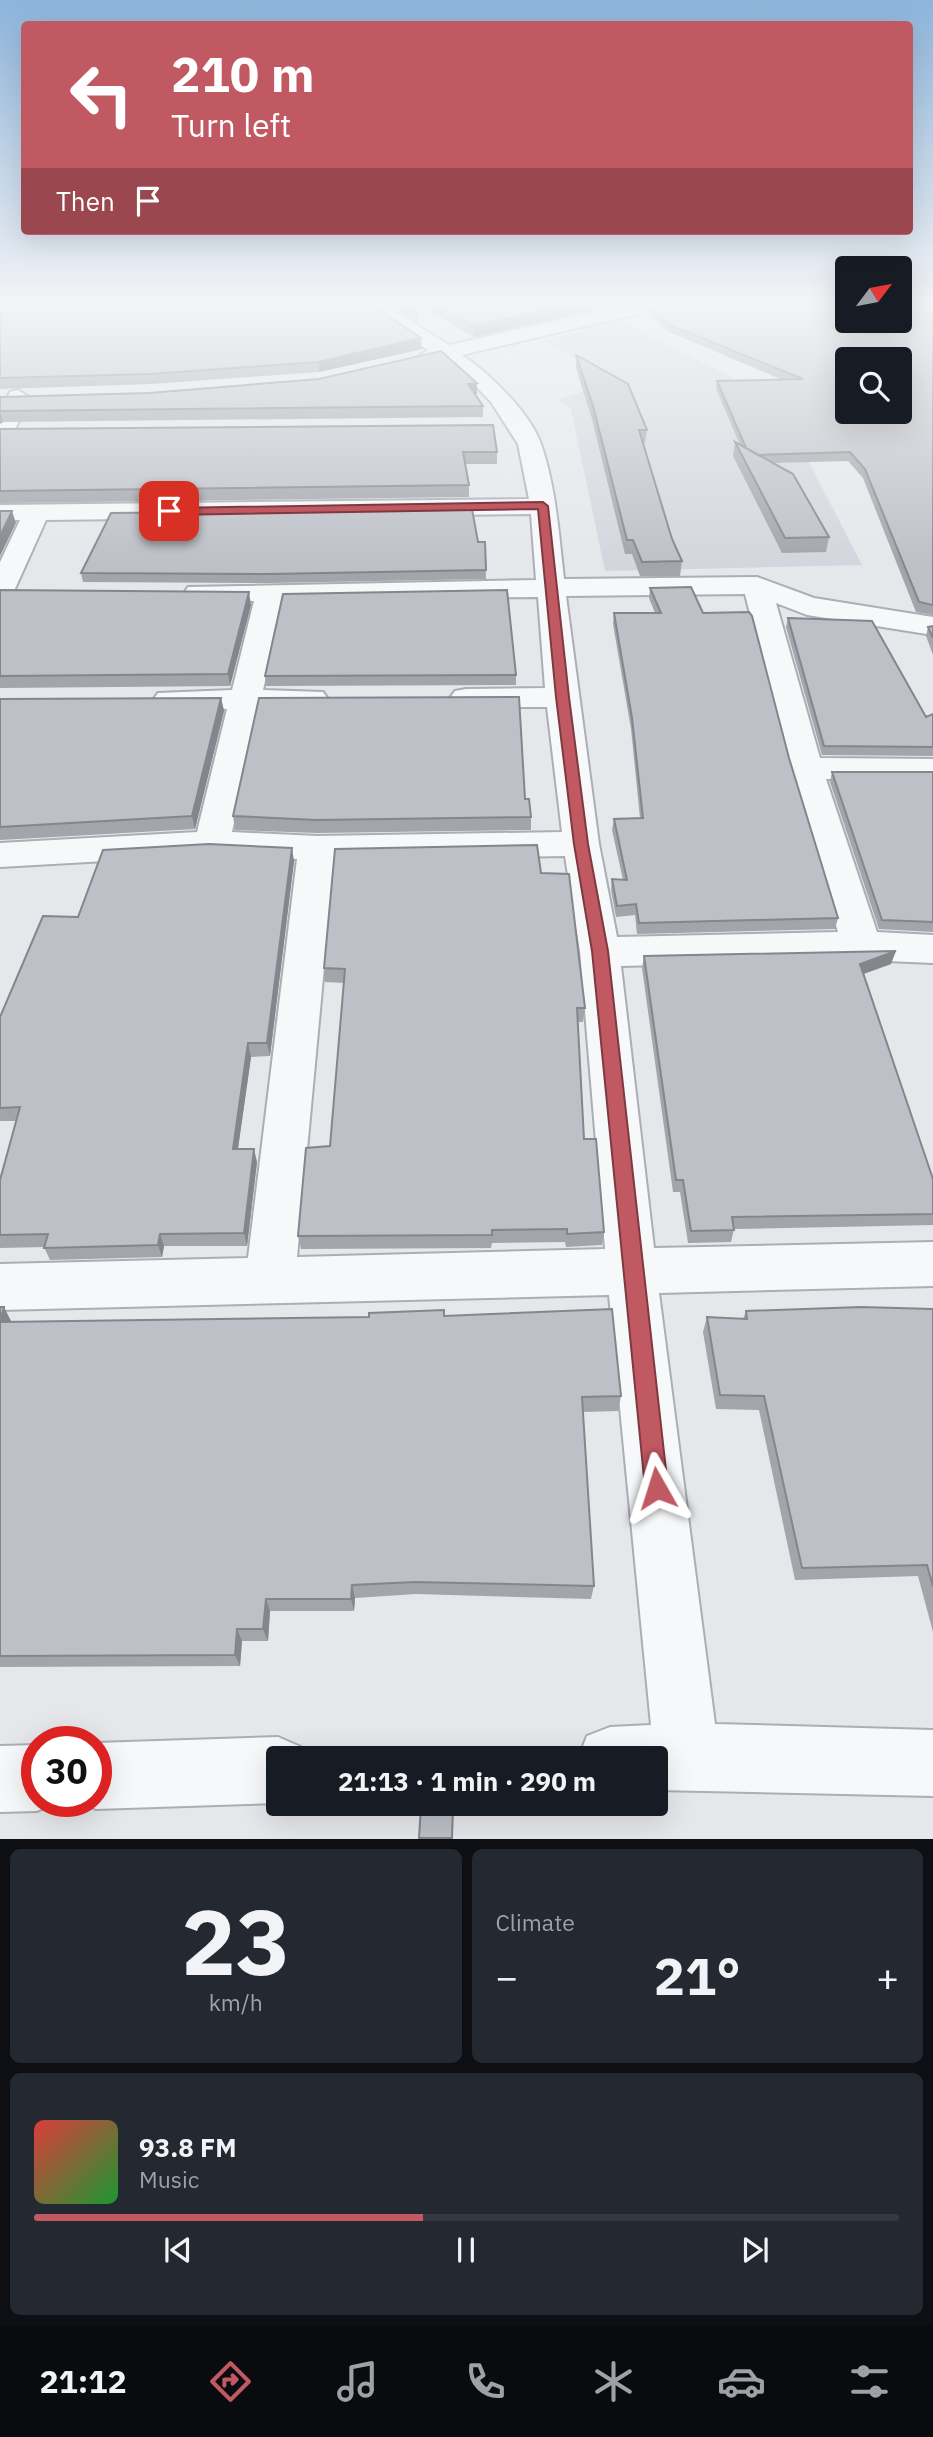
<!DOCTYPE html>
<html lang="en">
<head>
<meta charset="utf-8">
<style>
  body { margin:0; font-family:"IBM Plex Sans",sans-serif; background:#242831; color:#f1f3f6; height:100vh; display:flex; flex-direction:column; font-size:26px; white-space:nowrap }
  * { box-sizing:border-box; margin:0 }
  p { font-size:23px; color:#9ea1a6 }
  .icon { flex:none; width:38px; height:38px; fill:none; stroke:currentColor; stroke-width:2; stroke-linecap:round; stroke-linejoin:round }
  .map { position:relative; height:1839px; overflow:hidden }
  .drawer { display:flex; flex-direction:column; gap:10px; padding:10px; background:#0d0f14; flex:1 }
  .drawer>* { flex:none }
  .top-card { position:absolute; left:21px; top:21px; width:892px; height:214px; border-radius:7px; box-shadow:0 7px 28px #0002; background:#c15963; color:#fff; overflow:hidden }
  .needle { width:46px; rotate:58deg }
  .buttons { position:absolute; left:835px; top:256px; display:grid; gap:14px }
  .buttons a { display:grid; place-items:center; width:77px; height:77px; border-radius:7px; background:#171b24; box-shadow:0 7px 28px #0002; font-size:35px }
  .speed { position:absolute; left:21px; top:1726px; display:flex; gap:14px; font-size:35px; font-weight:700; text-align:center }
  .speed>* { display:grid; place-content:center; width:91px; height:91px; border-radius:50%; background:#171b24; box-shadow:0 7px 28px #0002; line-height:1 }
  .speed .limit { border:10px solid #d22; background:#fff; color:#111 }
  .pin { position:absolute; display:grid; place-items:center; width:60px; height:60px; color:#fff; margin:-30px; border-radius:14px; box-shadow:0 4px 10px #0006 }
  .me { position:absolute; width:77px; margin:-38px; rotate:354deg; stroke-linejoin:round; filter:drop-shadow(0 0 5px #0008) }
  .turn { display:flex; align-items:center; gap:24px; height:147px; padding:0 35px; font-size:32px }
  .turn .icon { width:91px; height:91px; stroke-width:2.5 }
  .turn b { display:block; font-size:49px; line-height:60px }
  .then { display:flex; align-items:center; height:66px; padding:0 35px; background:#0003; gap:14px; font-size:26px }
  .big { font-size:52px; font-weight:700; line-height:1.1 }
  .drawer .tile { flex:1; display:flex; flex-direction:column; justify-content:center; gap:10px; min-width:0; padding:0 24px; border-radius:10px; background:#242831 }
  .drawer .dial { align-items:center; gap:0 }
  .dial b { font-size:91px; line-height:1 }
  .song { display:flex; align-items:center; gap:21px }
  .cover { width:84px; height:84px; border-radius:10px; background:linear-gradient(135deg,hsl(0 70% 55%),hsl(130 70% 35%)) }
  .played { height:7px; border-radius:4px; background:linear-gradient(90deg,#c15963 45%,#363941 45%) }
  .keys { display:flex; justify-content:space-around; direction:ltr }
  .heat { display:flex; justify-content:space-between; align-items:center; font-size:38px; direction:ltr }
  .drawer .tiles { flex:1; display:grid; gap:10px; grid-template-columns:1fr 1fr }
  .tile:last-child { grid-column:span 2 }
  .trip { position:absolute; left:266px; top:1746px; width:402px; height:70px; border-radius:7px; background:#171b24; box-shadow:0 7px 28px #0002; font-weight:700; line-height:70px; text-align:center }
  .tab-bar { display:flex; height:112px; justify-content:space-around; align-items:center; background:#090b0e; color:#9ea1a6 }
  .tab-bar .icon { width:49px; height:49px }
  .tab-bar .selected { color:#c15963 }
  .tab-bar b { font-size:32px; color:#f1f3f6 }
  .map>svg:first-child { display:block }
</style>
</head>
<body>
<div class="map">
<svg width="933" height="1839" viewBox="0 0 933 1839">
  <rect width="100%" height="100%" fill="#e5e7eb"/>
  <path fill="#d3d6dd" d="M621,321L777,400L862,565L605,571L571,409L557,400L616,381L542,340Z"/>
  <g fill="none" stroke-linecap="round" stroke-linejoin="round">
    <defs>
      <path id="minor" d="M361,305H384L449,345L625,305H660L658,309L462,355C490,374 532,414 542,447C556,489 559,535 564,579L757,577L814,598L933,617V635L807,615L776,603L820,758L933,759V779H826L877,932L933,935V963L862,960L621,966L654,1248L933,1242V1286L659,1293L715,1724L933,1730V1796L656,1790V1759H578L587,1736L610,1727L651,1725L609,1295L0,1310V1264L248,1258L297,859L212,855L0,867V843L197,832L227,709L158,707L153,700L158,693L232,690L254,601L188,599L184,593L188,587L536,580L531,514L46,520L14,591L10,597L0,599V562L20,520L0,521V505L529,499L518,444L491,402L472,382L442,359L422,360L419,356L428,350ZM745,594L789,768L838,932L617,937L599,844L566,596ZM538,597L545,688L466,689L455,691L450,698L455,705L466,707H547L562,832L317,836L232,832L259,709L323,706L328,699L323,692L263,690L283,600ZM565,856L580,952L605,1249L297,1257L334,860Z
        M18,390L29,397L12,437L8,442L0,444V412L10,392Z
        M278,1737L301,1747L306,1759H278V1803L96,1809L77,1801H96V1743Z
        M37,1745V1801H60L37,1811L0,1812V1746Z"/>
    </defs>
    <use href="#minor" stroke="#aaaeb5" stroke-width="4"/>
    <use href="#minor" fill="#f7f8fa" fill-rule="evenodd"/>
  </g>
  <path fill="#a3a5ab" d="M0,305L422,349L319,372L151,384L0,389Z
    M389,305H411L418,313V323Z
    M420,305H593V310L474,337Z
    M933,305V615L916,612L863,478L848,461L773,463L829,537L826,552L782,553L733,456L735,442L740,445L716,389L717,381L783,380L667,331L650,314L651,306Z
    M576,355L647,430L645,443H643L672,539L682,561L680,576H640L632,554H625L592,419L576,368Z
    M477,383V394H475L483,406V417L3,422L0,424V397Z
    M0,429L497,452V464H465L469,485V497L0,503Z
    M478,542H485L486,579L270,583L83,582L81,573Z
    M650,588L703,613L789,758L838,918L835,929L637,934L635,915L616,917L611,890L612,879L623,880L612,830L614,819L640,818L631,729L613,624L614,613H655L649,598Z
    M0,590L251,605L230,686L0,688Z
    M788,618L926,717L933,714V756L822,755L786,627Z
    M933,626V655L926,636L928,627Z
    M516,675V685L266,686L265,676Z
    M221,698L224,711L195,829L0,840V699Z
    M832,772H933V932L879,929L830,782Z
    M525,799L531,817V830L317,833L235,830L233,816Z
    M294,861L270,1056L251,1057L238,1149L257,1162L247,1246H164L162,1257L50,1260L44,1247L0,1248V1180L17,1121H0V1017L78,917Z
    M541,873L585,1008L583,1022H578L584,1139L604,1232L602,1245L566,1247L565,1242L492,1243L491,1248L301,1249L298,1236L330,1146L344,983L325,982L324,968Z
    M644,956L891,964L863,974L933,1179V1225L734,1229L731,1242L688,1243L680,1192H673L642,968Z
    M0,1307L12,1322L444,1316L621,1396L618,1411L583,1412L594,1586L591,1599L416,1594L355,1598L354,1611H270L268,1641H242L240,1666L0,1667Z
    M933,1309V1632L918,1576L795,1580L759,1410L716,1409L703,1332L707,1317L743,1319L746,1311Z"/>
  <path fill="#84868b" d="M568,305H593V310L474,337V326Z
    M421,338L422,349L319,372L318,362Z
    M477,383V394L468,395V384Z
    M0,411L3,422L0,424Z
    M12,511L16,523L0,556V536Z
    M249,592L251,605L230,686L228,674Z
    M221,698L224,711L195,829L192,816Z
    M292,848L294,861L270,1056L267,1043Z
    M896,951L891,964L855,977L860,964Z
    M248,1043L251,1057L236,1162L233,1149Z
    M254,1149L257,1162L247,1246L244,1233Z
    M160,1234L164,1246L162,1257L158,1245Z
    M4,1307L12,1323L0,1322Z
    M352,1585L355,1598L354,1611L351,1599Z
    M266,1599L270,1611L268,1641L263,1629Z
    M237,1629L242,1641L240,1666L235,1655Z"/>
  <path fill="#bdc0c7" stroke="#84868b" stroke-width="2" fill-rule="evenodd" d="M0,305H372L421,338L318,362L149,374L0,378Z
    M405,305H411L418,313Z
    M437,305H568L474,326Z
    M653,305H847V320H900V305H933V605L919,602L865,469L850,452L758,455L746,448L717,381L803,379L667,324L651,306ZM847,359H900V411H847Z
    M441,351L477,383L468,384L483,406L0,411V397L149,393L319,379Z
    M576,355L628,384L647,430H639L672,539L682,561L642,562L633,540H627L593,406Z
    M493,425L497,452H463L469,485L0,491V429Z
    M735,442L793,474L829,537L785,538Z
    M472,509L478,542H485L486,570L269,574L81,573L111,513Z
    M0,511H12L0,536Z
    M691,587L703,613L749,612L752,616L789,758L838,918L639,923L636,904L617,906L612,879L627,880L614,819L643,818L632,718L614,613H661L650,588Z
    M0,590L249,592L228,674L0,676Z
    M507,590L516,675L265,676L283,594Z
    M788,618L872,621L926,717L933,714V747L824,746Z
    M933,626V638L928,627Z
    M519,697L525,799H529L531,817L316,820L233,816L259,698Z
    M221,698L192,816L0,827V699Z
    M832,772H933V922L882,920Z
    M209,844L292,848L267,1043H248L233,1149H254L244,1233L160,1234L158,1245L44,1248L48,1234L0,1235V1180L20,1107L0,1108V1017L43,916L78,917L103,850Z
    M537,845L541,873L569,874L585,1008H577L584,1139H596L604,1232L567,1234V1229L492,1230V1235L298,1236L306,1148L330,1146L345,969L324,968L335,849Z
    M896,951L860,964L933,1179V1214L732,1217L734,1230L691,1231L683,1180H676L644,956Z
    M0,1307H4L0,1321Z
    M861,1307L933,1309V1586L927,1565L802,1568L764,1396L720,1395L707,1317L747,1319L746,1311Z
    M612,1309L621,1396L582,1397L594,1586L415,1582L352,1585L351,1599H266L263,1629H237L235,1655L0,1656V1322L369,1317V1313L444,1310V1316Z
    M421,1807L453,1808L452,1838H419Z"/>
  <linearGradient id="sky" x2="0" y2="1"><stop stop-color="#8db4db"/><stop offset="0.54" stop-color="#f3f4f6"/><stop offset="1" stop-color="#f3f4f6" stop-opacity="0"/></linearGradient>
  <rect width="933" height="563" fill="url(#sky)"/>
  <path fill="#c15963" stroke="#7d3a40" stroke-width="2" d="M543,502L548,506L569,697L588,844L608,951L668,1488L665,1496L657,1500L649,1496L645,1488L592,951L574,844L556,697L538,509L169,515L164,511L169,508Z"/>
</svg>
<div class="buttons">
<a><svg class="needle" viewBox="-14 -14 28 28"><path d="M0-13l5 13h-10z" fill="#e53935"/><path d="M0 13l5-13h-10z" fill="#9ea1a6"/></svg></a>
<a><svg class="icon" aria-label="search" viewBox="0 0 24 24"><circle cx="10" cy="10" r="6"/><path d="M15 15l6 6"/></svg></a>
</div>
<div class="speed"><div class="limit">30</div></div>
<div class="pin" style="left:169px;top:511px;background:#d93025"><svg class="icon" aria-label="arrive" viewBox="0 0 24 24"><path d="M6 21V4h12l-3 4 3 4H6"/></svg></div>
<svg class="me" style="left:657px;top:1488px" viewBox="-20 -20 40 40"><path d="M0-17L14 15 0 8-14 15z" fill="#c15963" stroke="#fff" stroke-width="4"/></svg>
<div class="trip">21:13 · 1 min · 290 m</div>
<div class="top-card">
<div class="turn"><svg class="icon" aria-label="left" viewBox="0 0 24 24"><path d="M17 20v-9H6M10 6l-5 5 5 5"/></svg><div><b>210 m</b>Turn left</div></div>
<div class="then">Then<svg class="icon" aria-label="arrive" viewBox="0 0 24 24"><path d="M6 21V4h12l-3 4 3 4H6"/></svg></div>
</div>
</div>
<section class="drawer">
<div class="tiles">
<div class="tile dial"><b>23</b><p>km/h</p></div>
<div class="tile"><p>Climate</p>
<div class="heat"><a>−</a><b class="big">21°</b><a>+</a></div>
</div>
<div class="tile">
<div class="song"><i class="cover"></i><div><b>93.8 FM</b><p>Music</p></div></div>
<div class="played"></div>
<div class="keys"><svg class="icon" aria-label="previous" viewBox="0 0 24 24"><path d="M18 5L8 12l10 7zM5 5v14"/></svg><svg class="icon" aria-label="pause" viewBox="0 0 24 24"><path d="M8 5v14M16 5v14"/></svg><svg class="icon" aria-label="next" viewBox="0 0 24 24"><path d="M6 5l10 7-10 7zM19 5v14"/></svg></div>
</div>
</div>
</section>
<nav class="tab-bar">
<b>21:12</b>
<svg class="icon selected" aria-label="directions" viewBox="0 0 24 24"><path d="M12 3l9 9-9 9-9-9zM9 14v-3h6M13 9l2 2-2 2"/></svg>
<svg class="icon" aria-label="music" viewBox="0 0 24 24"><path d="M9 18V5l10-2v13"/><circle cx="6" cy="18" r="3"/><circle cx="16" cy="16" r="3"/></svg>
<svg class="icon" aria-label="phone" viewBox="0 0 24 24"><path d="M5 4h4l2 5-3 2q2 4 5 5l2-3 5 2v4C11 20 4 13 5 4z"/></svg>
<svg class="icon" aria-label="climate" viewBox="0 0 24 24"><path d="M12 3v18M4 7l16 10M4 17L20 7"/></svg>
<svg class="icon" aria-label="car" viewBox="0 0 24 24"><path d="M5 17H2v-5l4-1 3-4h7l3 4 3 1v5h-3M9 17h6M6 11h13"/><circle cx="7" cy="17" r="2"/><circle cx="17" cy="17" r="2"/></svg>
<svg class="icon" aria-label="filters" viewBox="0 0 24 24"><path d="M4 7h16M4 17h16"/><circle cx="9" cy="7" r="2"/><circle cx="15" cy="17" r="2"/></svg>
</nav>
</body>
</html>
